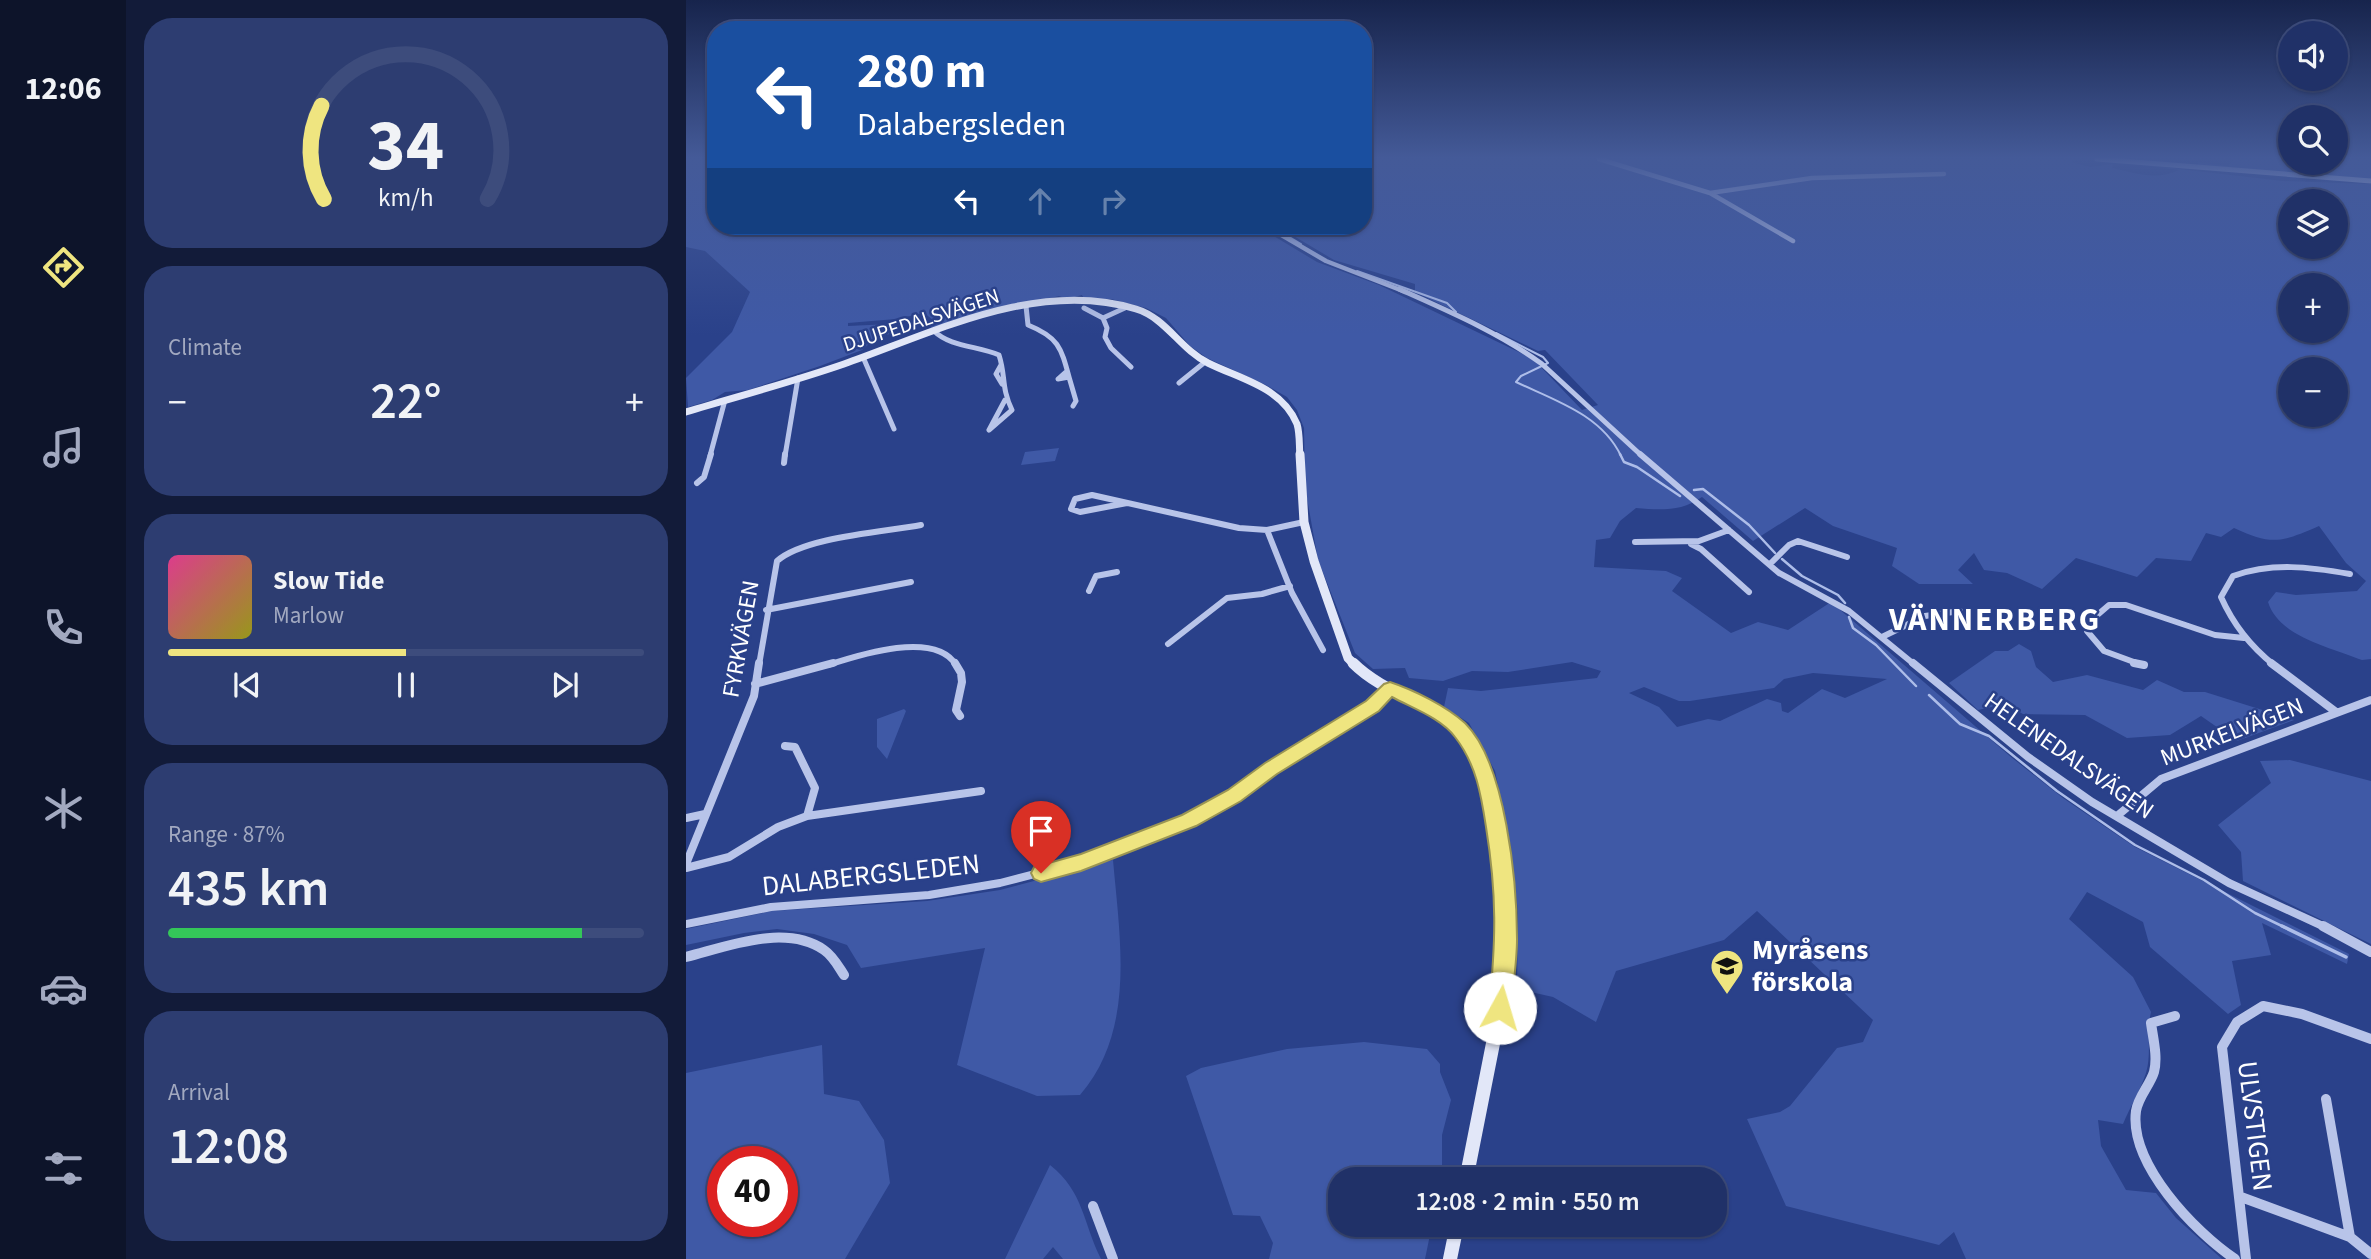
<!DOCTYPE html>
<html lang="en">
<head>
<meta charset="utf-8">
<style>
  body { margin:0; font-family:"Source Sans 3",sans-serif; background:#2d3d71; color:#f1f3f6; height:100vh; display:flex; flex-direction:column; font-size:26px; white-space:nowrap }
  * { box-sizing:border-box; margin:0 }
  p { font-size:23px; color:#a2a9c0 }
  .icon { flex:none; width:38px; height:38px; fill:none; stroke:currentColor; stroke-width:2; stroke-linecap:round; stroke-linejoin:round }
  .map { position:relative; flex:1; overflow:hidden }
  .sheet { display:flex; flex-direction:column; gap:18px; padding:18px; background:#121b39; width:560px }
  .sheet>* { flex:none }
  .guide { position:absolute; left:21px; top:21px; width:665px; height:214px; border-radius:28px; box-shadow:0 2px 5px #0004,0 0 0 2px #3d4c7c; background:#1a4fa0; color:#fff; overflow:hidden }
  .fabs { position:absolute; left:1592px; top:21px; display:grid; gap:14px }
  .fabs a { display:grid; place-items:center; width:70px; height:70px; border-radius:50%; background:#203168; box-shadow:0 2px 5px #0004,0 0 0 2px #3d4c7c; font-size:35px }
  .speed { position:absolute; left:21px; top:1146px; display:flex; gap:14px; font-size:35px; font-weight:700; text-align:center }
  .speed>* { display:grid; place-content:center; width:91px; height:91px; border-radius:50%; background:#203168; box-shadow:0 2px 5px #0004,0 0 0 2px #3d4c7c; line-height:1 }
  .speed .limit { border:10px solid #d22; background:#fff; color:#111 }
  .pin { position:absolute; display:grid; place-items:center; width:60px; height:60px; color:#fff; margin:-72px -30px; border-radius:50% 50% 50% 0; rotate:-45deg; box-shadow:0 0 7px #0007 }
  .pin .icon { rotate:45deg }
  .me { position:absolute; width:77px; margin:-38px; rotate:6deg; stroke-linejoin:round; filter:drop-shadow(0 0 5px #0008) }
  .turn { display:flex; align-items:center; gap:24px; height:147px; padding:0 35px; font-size:32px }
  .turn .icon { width:91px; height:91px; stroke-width:2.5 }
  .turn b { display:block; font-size:49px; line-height:60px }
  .lanes { display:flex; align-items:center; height:66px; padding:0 35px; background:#0003; justify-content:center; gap:35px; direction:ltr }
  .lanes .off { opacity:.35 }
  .big { font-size:52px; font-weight:600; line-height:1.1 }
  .sheet .tile { flex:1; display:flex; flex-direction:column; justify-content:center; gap:10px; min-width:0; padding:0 24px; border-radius:28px; background:#2d3d71 }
  .sheet .dial { align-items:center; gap:0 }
  .dial svg { height:182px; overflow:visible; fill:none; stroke:#3d4c7c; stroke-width:7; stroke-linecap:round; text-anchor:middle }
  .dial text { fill:#f1f3f6; stroke:none }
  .song { display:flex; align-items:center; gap:21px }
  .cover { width:84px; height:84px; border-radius:10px; background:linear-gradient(135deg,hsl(330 70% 55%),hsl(60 70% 35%)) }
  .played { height:7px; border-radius:4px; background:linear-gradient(90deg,#efe580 50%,#3d4c7c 50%) }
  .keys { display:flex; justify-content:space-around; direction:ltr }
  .heat { display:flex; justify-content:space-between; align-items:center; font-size:38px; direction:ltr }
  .charge { height:10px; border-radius:5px; background:linear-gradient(90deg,#34c759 87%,#3d4c7c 0) }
  .trip { position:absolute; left:642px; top:1167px; width:399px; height:70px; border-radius:28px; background:#203168; box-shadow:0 2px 5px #0004,0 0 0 2px #3d4c7c; font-weight:600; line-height:70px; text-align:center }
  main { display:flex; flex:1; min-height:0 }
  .tabs { display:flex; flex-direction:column; width:126px; justify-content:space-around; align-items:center; background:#0d142a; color:#a2a9c0 }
  .tabs .icon { width:49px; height:49px }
  .tabs .selected { color:#efe580 }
  .tabs b { font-size:32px; color:#f1f3f6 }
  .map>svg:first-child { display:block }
</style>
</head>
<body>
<main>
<nav class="tabs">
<b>12:06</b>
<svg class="icon selected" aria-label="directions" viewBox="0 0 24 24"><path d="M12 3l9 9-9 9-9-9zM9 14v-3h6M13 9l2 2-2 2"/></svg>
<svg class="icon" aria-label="music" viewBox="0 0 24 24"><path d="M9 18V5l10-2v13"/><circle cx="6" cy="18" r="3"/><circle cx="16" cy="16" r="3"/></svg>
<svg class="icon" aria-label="phone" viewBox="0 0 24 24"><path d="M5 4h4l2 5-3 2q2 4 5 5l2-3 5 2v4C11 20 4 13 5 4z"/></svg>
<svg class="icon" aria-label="climate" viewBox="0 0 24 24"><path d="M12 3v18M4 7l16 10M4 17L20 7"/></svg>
<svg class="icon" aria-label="car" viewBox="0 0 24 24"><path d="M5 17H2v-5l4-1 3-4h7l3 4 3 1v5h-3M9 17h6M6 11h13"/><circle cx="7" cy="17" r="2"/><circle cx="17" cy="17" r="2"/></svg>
<svg class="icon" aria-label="filters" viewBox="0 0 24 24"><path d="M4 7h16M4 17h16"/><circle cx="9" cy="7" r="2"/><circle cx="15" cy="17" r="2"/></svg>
</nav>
<section class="sheet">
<div class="tile dial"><svg viewBox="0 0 100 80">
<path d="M14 69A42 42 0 1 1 86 69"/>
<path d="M14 69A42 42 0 0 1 13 28" stroke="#efe580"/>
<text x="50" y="56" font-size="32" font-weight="700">34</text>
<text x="50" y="72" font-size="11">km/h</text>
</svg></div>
<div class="tile"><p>Climate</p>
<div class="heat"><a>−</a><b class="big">22°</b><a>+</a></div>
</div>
<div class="tile">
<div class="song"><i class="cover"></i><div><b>Slow Tide</b><p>Marlow</p></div></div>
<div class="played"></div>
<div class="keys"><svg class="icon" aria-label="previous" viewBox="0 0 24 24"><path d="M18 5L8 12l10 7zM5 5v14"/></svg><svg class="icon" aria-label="pause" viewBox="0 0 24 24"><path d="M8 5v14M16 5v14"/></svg><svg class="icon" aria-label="next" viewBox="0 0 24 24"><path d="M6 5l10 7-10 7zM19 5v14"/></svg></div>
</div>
<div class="tile"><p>Range · 87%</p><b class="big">435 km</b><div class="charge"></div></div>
<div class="tile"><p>Arrival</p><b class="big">12:08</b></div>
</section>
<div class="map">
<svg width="1685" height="1259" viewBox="0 0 1685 1259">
  <rect width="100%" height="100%" fill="#2a418a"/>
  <path fill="#3f59a6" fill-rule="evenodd" d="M0,159H30V226H571L631,262L693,285L839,355L852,364L896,410L912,405L859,350L852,351L729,292V284L648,260L591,226H677V159H1393L1385,162L1404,167L1427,164L1426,168C1450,173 1470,181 1493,170L1449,164L1597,181L1685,184V659L1676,660C1644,647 1593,637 1582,602L1590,592L1610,595L1671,591L1680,581L1660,563L1633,526C1596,542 1586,546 1548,528L1535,537L1520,533L1505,561L1470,558L1451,577L1390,558L1356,589L1321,573L1298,570L1288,553L1272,570L1287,584H1233L1206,566L1211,548L1147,526L1119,508L1067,541L1016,497C995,512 974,510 950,508L934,521L924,538L910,540L908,567L980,571L996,578L986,591L1045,633L1072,622L1102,630L1145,602L1325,757L1377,798L1449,847L1663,954L1661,964L1576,923L1585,955L1546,961L1555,1005L1542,1014L1464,947L1457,922L1401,892L1383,919L1447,977L1465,1012C1460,1032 1466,1053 1460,1073C1454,1091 1444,1107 1437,1124L1412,1120L1415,1146L1440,1190L1470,1193L1490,1218L1536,1259H1280L1268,1232L1253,1245L1100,1206L1061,1119L1094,1112L1104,1106L1151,1048L1177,1042L1187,1020L1071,911L1038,940L930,971L910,1022L867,997L831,989L832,913L825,847L809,771L783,723L758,707L762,688L795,691L911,678L915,671L886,662L822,672L786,671L757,681L723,678L719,668L687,669L669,653L632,560L619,487L618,428L611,410L601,397L580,385L521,358L504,346L480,318L460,308L425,299H398L396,295L381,299L373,296L246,328L244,327L251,323L238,313L210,319L162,323V326L204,324L200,327L207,333L190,338L176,350L134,366L62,390L39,392L26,400L2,407L0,378L46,332L64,292L19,251L0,247ZM1605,201H1650V247H1605ZM1605,285H1650V331H1605ZM1605,369H1650V415H1605ZM1127,673L1201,679L1159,698L1136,689L1102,713L1096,711L1095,703L1081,699L1034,721L1022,719L991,727L973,707L943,693L958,687L993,701H1004L1088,688L1098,679Z
    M1548,159H1605V163H1650V159H1685V179L1512,165V162L1542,166Z
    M373,448L369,461L335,465L339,452Z
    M1333,644L1345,651L1350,667L1367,682L1401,675L1457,690L1471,680L1498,692H1519L1608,720L1551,741L1515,716L1484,735L1441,738L1399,715L1337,714L1319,704L1292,710L1263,683L1309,651H1322Z
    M218,709L220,711L201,759L191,747V719Z
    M1604,760L1685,781V944L1557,881L1555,852L1532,825L1585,783L1574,761Z
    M427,860C434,940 450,1030 394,1095L351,1096L271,1065L299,948L175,968L161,945L128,934L91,929L58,933L0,945V929L86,911L241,901L314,890Z
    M678,1042L741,1049L754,1064V1072L765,1100L756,1135V1179L654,1180V1225H746L739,1259H583L587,1243L574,1216L547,1215L500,1076L515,1068L601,1049Z
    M136,1045L138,1094L173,1101L198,1140L204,1183L159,1259H0V1073ZM37,1162H96V1222H37Z
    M364,1165C398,1192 397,1223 415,1259H377L367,1247L357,1259H319Z"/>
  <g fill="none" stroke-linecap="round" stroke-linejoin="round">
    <path stroke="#adbde9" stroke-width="2" d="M585,226L615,244
      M671,271L761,303L770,312
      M810,333L857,357L862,363L835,376L830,382C868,400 916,415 935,456"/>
    <path stroke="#adbde9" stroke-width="2.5" d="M934,454L938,462L951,467L994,496
      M1008,490L1017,489L1063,525L1089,553
      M1096,559L1116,576L1152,595L1159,603
      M1163,617L1167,628L1190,645L1230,686
      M1243,695L1274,724L1303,736L1371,791L1449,845L1518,880L1569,913L1600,928"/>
    <path stroke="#adbde9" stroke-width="3.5" d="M1596,926L1660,957"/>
    <path stroke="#b8c4e9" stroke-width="4.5" d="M913,159L1024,193L1107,241
      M1024,193L1126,178L1258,174
      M580,226L640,261L717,291"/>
    <path stroke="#b8c4e9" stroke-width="5" d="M713,289C762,311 812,332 856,364L956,456
      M340,306L342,325C372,337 375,347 383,377L372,379L381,371
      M398,308L417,318
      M417,318L421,328L419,337L425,348L445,367
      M417,318L441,307
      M248,331C264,347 293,346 313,355C320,377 315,387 326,410L303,430
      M177,357L208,429
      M315,365L310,374L316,384
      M383,377L390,401L387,406
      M493,383L519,362
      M303,430L319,400
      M24,456L39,400
      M99,456L112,378"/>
    <path stroke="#b8c4e9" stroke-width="6" d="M954,454L1093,573L1163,611L1229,665
      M98,463L99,454
      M11,483L18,477L25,454
      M441,503L394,512L385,509L389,499L406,495L553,528L581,530L618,522
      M581,530L606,593L637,650
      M949,542L1013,541L1043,530
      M1005,544L1015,549L1063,592
      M1084,564L1103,545L1112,541L1161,557
      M403,591L410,576L431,572
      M80,610L225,582
      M1196,637L1239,616L1274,611
      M482,644L541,598L576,594L604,586
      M73,665L91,561C118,537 197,532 235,525
      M142,665C173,655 249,630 270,665
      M1456,665L1418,651L1401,631L1402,623L1423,605H1440L1529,635L1558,638
      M1588,665C1564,646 1547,624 1535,597L1547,576C1586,562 1624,567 1664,574"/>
    <path stroke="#b8c4e9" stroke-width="8" d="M269,663L275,673L276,682L270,710L274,716
      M1227,663L1342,757L1406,802L1543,883L1641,928
      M1448,663L1458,665
      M1585,663L1650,712
      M69,684L147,663
      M99,746L109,747L129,788L121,816
      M1431,816L1475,779L1685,700
      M0,818L19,814
      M0,864L68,696L73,663
      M0,868L43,857L92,827L121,816L295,791
      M0,924L85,907L243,895L314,883L395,862L503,821L549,795L585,768L686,706L704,688"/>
    <path stroke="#b8c4e9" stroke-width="10" d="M1637,926L1685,952
      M0,957C40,947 99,923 138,950C147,956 152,966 158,975
      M1489,1016L1465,1023C1467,1038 1472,1057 1468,1072C1464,1085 1452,1097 1450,1111C1443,1164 1509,1232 1549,1259
      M1640,1099L1664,1237
      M1555,1197L1664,1237L1685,1254
      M407,1206L427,1259
      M1560,1259L1536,1047L1551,1022L1577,1006L1616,1014L1685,1039"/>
    <path stroke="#e2e7f8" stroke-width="5" d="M1411,159L1685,181"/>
    <path stroke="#e2e7f8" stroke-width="7" d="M0,412C53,396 106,382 158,364C249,332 352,279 450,309C480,318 494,349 522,363C554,379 596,387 611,424C614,434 613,446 614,456"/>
    <path stroke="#e2e7f8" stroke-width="9" d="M614,454L618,522L628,561L662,658L669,665"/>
    <path stroke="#e2e7f8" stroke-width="11" d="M667,663C696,692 740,702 772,728C811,759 819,879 821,928"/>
    <path stroke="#e2e7f8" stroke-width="14" d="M780,1180L814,1008L820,926
      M764,1259L771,1225"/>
  </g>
  <linearGradient id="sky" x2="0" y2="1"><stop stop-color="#17244c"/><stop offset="0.47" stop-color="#445a98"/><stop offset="1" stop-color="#445a98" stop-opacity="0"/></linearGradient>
  <rect width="1685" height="335" fill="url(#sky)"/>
  <path fill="#efe580" stroke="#9b9553" stroke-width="2" d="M704,682C728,690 760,706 779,723C820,763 831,883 831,939C831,962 827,985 825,1008L822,1016L814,1019L806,1016L803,1008C810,940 811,895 800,827C795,794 790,764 769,737C755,718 726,708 706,697L693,711L591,774L555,801L510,826L395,871L355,882L348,879L345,873L348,867L395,854L496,815L542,790L579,763L680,701L698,684Z"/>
  <defs>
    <symbol id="school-pin" viewBox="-11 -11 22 30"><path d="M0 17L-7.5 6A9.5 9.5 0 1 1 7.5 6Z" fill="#efe580" stroke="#2a418a"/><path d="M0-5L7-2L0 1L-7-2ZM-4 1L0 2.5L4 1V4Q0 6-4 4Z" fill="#111"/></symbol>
  </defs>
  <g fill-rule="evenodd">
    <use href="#school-pin" x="1022" y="947" width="38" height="52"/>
  </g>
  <g text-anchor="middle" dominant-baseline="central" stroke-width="5" stroke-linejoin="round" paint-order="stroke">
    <g font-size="21" fill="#fff" stroke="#2a418a">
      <text transform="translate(235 320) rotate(-18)">DJUPEDALSVÄGEN</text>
    </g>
    <g font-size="24" fill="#fff" stroke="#2a418a">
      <text transform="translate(55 639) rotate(-80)">FYRKVÄGEN</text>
      <text transform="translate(1546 732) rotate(-21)">MURKELVÄGEN</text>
      <text transform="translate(1383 756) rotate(35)">HELENEDALSVÄGEN</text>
    </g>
    <g font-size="28" fill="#fff" stroke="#2a418a">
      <text transform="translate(185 875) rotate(-6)">DALABERGSLEDEN</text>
      <text transform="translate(1569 1126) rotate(83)">ULVSTIGEN</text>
    </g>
    <g font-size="28" font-weight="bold" fill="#fff" stroke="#2a418a" text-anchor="start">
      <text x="1066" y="950">Myråsens<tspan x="1066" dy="32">förskola</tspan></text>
    </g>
    <g font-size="32" font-weight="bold" letter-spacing="2" fill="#fff" stroke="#2a418a">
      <text x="1309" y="620">VÄNNERBERG</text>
    </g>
  </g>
</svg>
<div class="fabs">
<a><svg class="icon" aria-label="sound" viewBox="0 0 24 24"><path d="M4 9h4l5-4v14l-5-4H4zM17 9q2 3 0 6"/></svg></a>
<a><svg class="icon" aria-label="search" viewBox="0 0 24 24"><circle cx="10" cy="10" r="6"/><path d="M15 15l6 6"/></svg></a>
<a><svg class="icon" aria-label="layers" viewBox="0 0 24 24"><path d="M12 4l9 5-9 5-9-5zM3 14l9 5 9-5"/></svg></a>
<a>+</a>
<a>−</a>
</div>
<div class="speed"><div class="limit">40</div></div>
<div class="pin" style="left:355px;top:873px;background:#d93025"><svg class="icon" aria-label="arrive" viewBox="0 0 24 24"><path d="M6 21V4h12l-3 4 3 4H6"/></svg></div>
<svg class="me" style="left:814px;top:1008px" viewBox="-20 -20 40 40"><circle r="19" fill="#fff"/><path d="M0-13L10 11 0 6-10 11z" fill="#efe580"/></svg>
<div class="trip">12:08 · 2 min · 550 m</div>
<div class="guide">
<div class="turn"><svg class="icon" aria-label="left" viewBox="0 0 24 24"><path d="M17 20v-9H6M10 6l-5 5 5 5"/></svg><div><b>280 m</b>Dalabergsleden</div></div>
<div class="lanes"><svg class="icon" aria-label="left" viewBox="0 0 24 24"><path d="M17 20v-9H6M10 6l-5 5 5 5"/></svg><svg class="icon off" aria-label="ahead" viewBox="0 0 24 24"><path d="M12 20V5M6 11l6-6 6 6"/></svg><svg class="icon off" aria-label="right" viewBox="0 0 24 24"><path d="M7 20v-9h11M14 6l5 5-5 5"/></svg></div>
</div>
</div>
</main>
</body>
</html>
